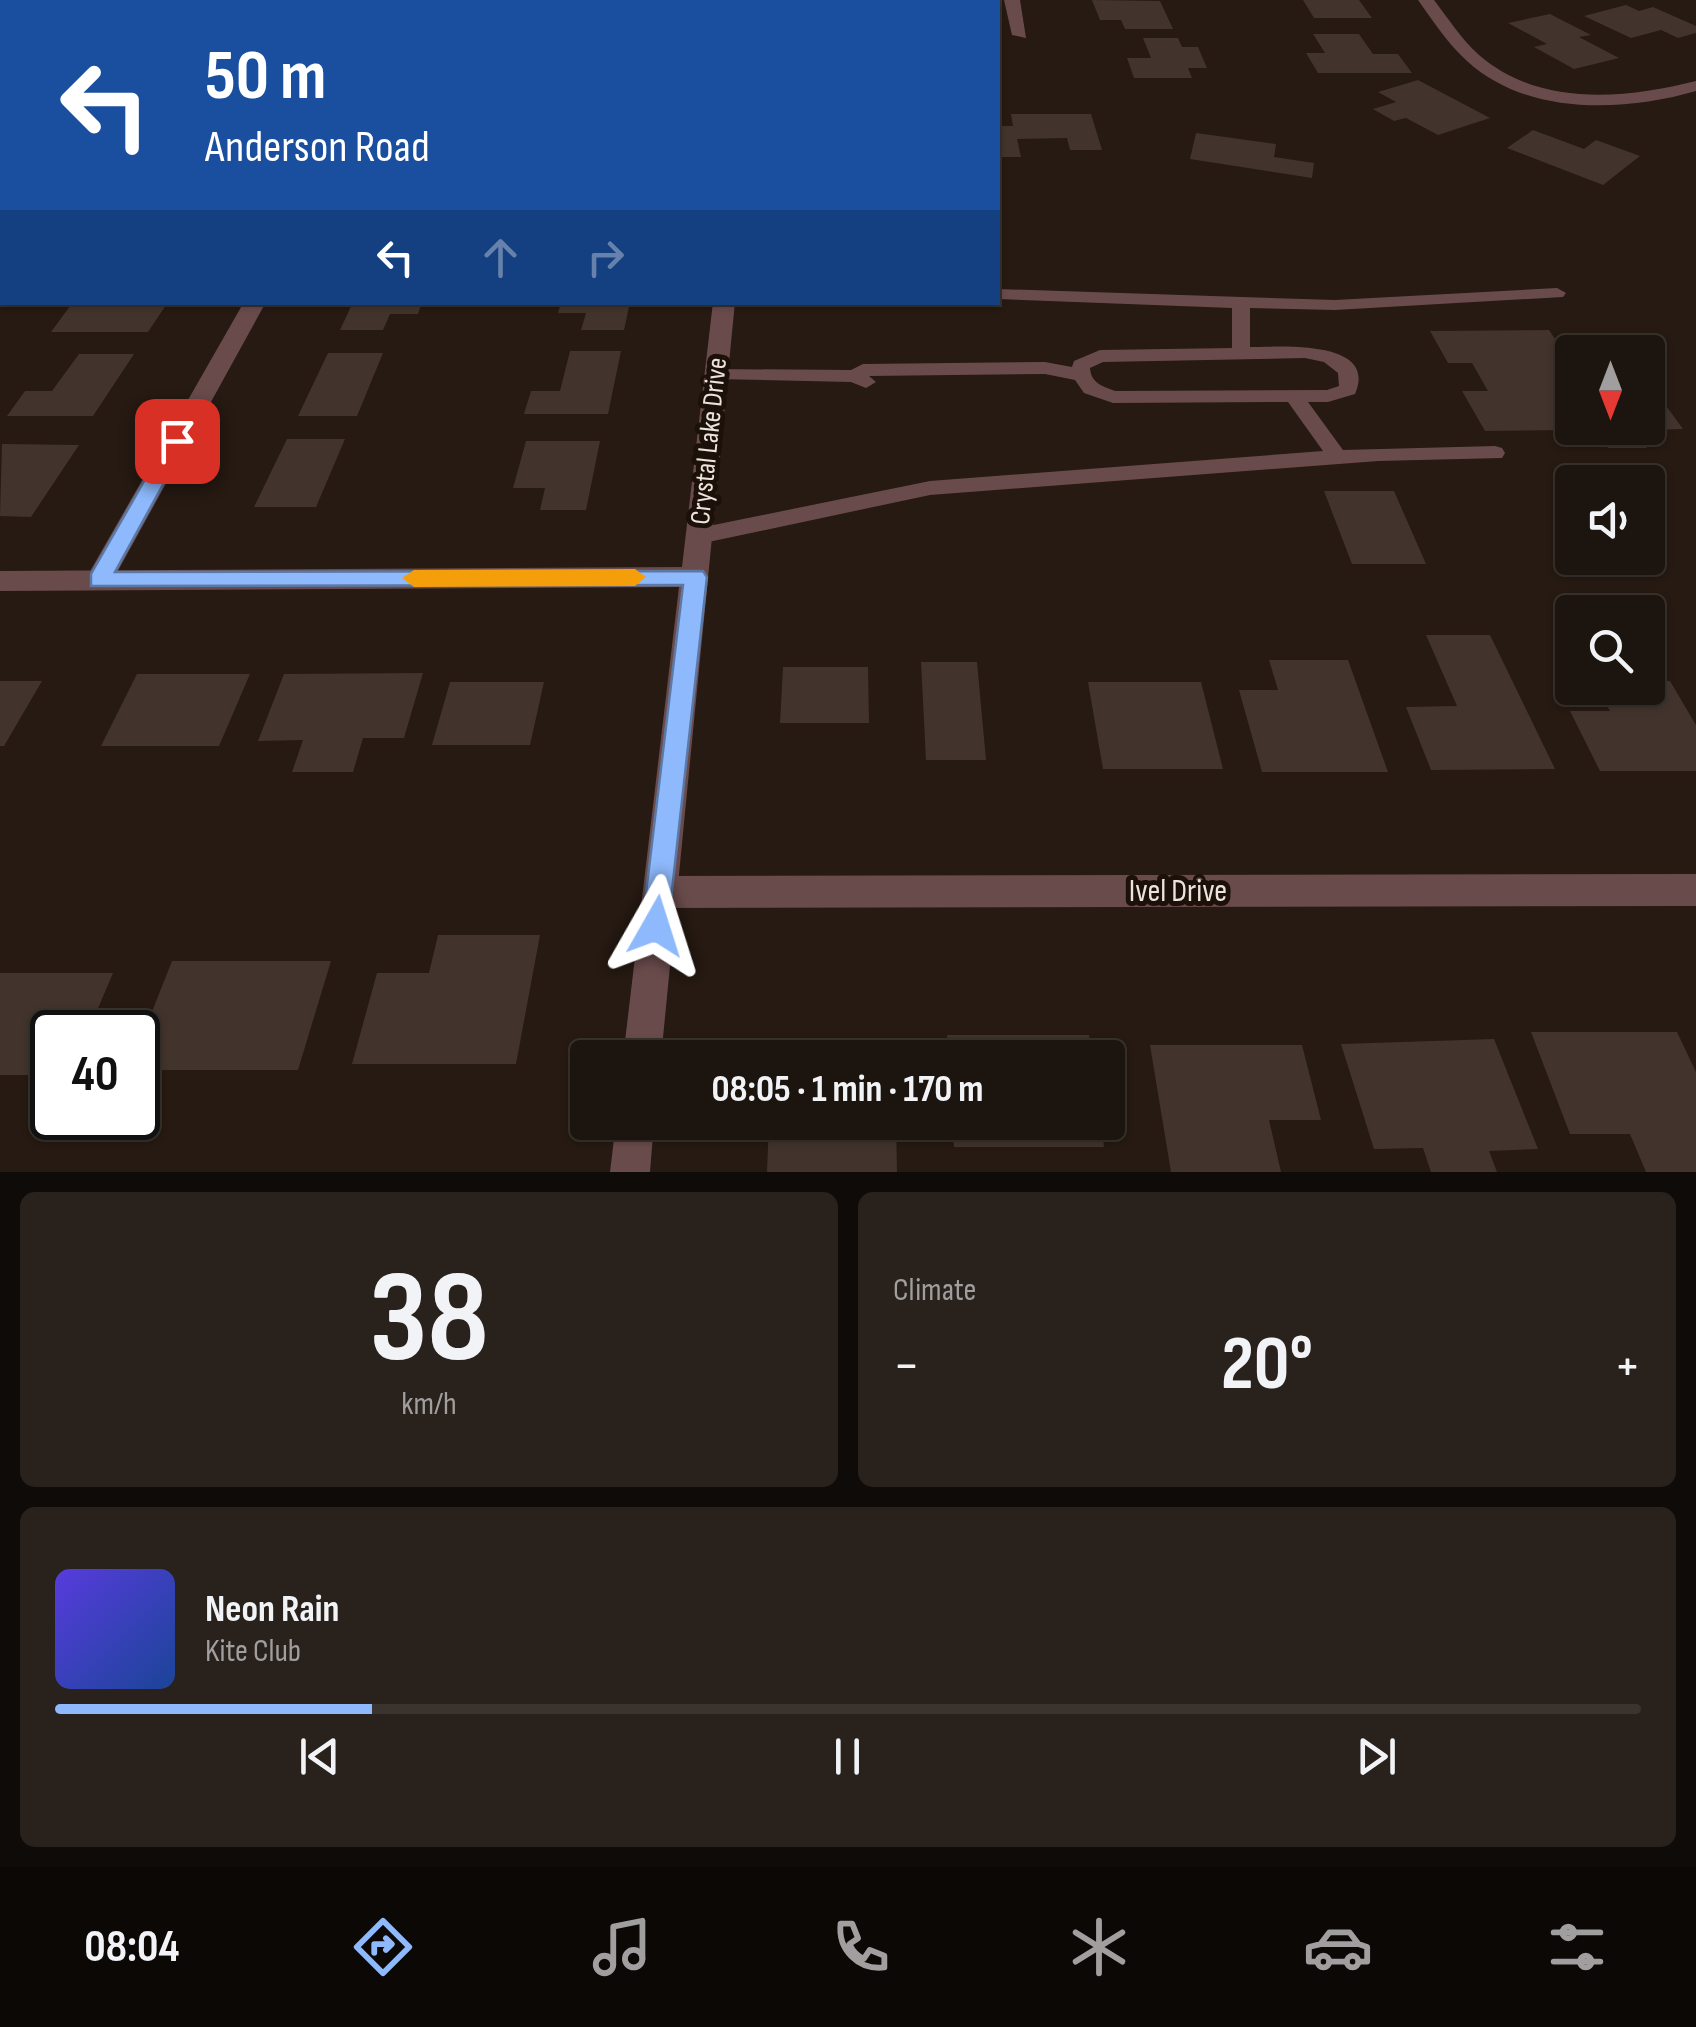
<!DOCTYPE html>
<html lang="en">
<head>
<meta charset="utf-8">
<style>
  body { margin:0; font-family:"Sofia Sans Condensed",sans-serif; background:#29211c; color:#f1f3f6; height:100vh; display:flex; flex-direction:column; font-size:38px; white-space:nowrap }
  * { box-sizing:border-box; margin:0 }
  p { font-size:32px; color:#a09e9e }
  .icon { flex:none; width:55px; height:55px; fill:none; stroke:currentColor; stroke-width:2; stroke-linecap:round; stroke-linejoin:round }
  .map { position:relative; height:1172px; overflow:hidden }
  .details { display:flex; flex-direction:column; gap:20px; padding:20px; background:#0f0b08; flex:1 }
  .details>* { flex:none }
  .banner { position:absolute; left:0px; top:0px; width:1000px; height:305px; box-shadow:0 2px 8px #0004,0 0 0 2px #3a332e; background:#1a4fa0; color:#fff; overflow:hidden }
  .needle { width:65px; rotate:180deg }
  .tools { position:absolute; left:1555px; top:335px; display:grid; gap:20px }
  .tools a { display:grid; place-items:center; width:110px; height:110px; border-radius:10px; background:#1c140e; box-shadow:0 2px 8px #0004,0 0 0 2px #3a332e; font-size:50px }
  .speed { position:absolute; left:30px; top:1010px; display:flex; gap:20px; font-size:50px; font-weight:700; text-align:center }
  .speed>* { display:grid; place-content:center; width:130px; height:130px; border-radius:50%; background:#1c140e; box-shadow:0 2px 8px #0004,0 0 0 2px #3a332e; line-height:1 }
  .speed .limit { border:5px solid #111; border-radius:15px; background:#fff; color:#111 }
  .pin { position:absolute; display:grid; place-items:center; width:85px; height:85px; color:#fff; margin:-42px; border-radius:20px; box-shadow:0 5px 15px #0006 }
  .me { position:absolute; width:110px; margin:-55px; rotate:6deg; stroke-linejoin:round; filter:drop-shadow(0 0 8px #0008) }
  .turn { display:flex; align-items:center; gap:35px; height:210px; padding:0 40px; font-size:45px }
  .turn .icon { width:130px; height:130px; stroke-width:2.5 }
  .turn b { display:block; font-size:70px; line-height:85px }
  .lanes { display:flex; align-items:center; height:95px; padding:0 40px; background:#0003; justify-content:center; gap:50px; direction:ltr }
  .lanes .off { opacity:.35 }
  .big { font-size:75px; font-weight:700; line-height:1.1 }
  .details .card { flex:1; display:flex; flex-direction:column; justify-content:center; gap:15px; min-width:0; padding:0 35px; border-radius:15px; background:#29211c }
  .details .dial { align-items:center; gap:0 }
  .dial b { font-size:130px; line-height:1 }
  .song { display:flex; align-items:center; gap:30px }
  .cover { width:120px; height:120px; border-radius:15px; background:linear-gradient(135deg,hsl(250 70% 55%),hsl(220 70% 35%)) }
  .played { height:10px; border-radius:5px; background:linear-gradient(90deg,#8eb9fc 20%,#3a332e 20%) }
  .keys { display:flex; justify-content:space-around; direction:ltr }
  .heat { display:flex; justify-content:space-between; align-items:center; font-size:55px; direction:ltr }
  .details .tiles { flex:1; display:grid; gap:20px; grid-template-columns:1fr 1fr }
  .card:last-child { grid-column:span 2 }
  .trip { position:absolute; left:570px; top:1040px; width:555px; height:100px; border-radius:10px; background:#1c140e; box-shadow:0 2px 8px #0004,0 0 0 2px #3a332e; font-weight:700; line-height:100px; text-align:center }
  .tabs { display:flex; height:160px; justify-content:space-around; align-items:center; background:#0b0806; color:#a09e9e }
  .tabs .icon { width:70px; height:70px }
  .tabs .selected { color:#8eb9fc }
  .tabs b { font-size:45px; color:#f1f3f6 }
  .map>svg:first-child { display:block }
</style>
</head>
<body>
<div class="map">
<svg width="1696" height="1172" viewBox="0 0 1696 1172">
  <rect width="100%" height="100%" fill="#261a12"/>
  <path fill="#42342c" d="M1092,0L1160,1L1173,29H1125L1121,20H1100Z
    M1303,0H1359L1372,18H1314Z
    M1626,5L1639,11L1653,7L1696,26V33L1678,38L1661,30L1631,38L1584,16Z
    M1550,14L1591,35L1579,37L1619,58L1574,69L1534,47L1547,44L1508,23Z
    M1313,34H1359L1373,54H1398L1412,73H1318L1306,53H1325Z
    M1143,38H1178L1182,47H1198L1207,68H1188L1192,78H1134L1127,58H1151Z
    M1418,80L1490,118L1438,135L1406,118L1394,121L1373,109L1396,102L1378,92Z
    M1011,114H1091L1102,150H1070L1067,138L1017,139L1021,157H998V126H1013Z
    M1533,130L1584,149L1596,140L1640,156L1603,185L1507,148Z
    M1196,133L1276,144L1274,157L1314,163L1312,178L1190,159Z
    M73,302H168L148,332H51Z
    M353,302H422L418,314H390L383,330H340Z
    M561,302H630L624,330H581L586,313H558Z
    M1549,330L1572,365V430L1485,431L1462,391H1488L1472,363H1448L1430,331Z
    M570,351H621L608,414H524L531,391H560Z
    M328,353H383L357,416H298Z
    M79,354H134L93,416H7L25,391H52Z
    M1648,381L1683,429L1648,430Z
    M1595,428H1632L1647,448H1608Z
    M287,439H345L316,507H254Z
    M526,441H600L586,510H540L545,488H513Z
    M2,444L79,445L31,517L0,516Z
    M1324,491H1394L1426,564H1352Z
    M1426,635H1490L1555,769L1431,770L1406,707L1457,706Z
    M1269,660H1348L1388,772H1262L1239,690H1278Z
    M921,662H977L986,760H926Z
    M783,667H868L869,723H780Z
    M423,673L404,738H363L353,772H292L303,740L258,741L284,674Z
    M137,674H250L219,746H101Z
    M0,681H42L4,746H0Z
    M1648,681H1670L1696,725V771H1600L1570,711H1610L1597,688H1648Z
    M450,682H544L530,745H432Z
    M1088,682H1201L1223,769H1103Z
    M438,935H540L516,1064H352L377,973H429Z
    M172,961H331L298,1070H138V1047Z
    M0,973H113L88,1032H52V1075H0Z
    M1531,1032H1677L1696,1072V1172H1646L1630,1134H1570Z
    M947,1035H1089L1092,1058H949Z
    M1494,1039L1538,1149L1489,1151L1497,1172H1431L1423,1148L1374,1149L1341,1044Z
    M773,1045H894V1058H772Z
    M1150,1045H1302L1321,1120H1269L1281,1172H1171Z
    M769,1122H896L897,1172H767Z
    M952,1122H1101L1104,1147H954Z"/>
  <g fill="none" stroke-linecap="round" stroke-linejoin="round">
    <path fill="#6a4b4c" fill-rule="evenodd" d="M1557,288L1566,293L1563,297L1335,310L1250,308V347C1279,347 1379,339 1355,394L1328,402H1308L1343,450L1495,446L1502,448L1505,453L1502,458L1378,461L930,495L699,544L688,536L699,528L930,481L1323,451L1288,402L1113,403L1084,393L1075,380L1045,374L869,376L876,382L866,388L851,382L716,379L707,373L709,369L851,370L863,364L1045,362L1072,367L1074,361L1100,350L1232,348V308L998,299V289L1335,300ZM1305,358L1324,362L1338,373L1339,386L1327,390L1115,391C1102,386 1091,383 1090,368L1103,362Z"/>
    <path fill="#6a4b4c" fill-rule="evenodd" d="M1004,0H1020L1026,38L1012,35Z
      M1418,0H1434C1448,18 1461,39 1479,55C1539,107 1624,99 1696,81V91C1623,112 1527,116 1467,61C1448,44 1433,21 1418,0Z
      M0,71H2V81H0Z
      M244,302H266L109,587H89L85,580Z
      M1696,874V906L660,908L648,903L643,892L648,881L660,876Z"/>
    <path fill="#6a4b4c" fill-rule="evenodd" d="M713,302H735L661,1058H623L679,587L0,591V571L682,567Z
      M616,1122H654L650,1172H610Z"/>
  </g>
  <path fill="#8eb9fc" stroke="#5c78a4" stroke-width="2.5" d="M177,434L187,441L115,572L703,571L707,577L667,935L656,939L646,935L642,926L683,585L91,586V574L167,441Z"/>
  <path fill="#f59e0b" d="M635,569L646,577L635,586L414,587L402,578L414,570Z"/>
  <g text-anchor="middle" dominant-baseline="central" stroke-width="10" stroke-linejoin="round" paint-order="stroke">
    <g font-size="28" fill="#ece3de" stroke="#1c1109">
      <text transform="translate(709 441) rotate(-84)">Crystal Lake Drive</text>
    </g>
    <g font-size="32" fill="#ece3de" stroke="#1c1109">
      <text x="1178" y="891">Ivel Drive</text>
    </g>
  </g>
</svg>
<div class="tools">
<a><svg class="needle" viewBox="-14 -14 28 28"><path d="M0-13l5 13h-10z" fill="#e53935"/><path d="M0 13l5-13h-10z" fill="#a09e9e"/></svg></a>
<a><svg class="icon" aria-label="sound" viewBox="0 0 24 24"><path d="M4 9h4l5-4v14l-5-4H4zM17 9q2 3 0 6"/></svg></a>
<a><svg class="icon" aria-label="search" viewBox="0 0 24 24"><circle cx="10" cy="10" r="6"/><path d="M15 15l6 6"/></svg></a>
</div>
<div class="speed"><div class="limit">40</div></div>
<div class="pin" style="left:177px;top:441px;background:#d93025"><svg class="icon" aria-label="arrive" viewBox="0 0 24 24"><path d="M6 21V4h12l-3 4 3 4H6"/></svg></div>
<svg class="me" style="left:656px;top:926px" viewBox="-20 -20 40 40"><path d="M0-17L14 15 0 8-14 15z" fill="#8eb9fc" stroke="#fff" stroke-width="4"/></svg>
<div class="trip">08:05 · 1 min · 170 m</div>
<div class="banner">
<div class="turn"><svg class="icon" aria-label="left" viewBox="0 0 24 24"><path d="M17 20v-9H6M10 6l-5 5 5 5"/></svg><div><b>50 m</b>Anderson Road</div></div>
<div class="lanes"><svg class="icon" aria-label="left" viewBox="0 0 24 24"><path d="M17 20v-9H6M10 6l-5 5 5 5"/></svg><svg class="icon off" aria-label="ahead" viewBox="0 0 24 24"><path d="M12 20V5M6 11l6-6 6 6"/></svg><svg class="icon off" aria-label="right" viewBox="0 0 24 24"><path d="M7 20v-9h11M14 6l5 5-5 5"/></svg></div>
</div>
</div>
<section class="details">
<div class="tiles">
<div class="card dial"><b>38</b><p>km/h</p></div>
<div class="card"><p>Climate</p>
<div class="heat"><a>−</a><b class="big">20°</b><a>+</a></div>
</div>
<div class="card">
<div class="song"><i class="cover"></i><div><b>Neon Rain</b><p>Kite Club</p></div></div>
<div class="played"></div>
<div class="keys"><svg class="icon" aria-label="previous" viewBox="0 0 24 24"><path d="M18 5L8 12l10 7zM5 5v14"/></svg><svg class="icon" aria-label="pause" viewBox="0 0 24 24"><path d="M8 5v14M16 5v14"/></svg><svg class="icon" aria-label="next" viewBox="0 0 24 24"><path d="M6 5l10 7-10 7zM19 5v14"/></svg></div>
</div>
</div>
</section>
<nav class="tabs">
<b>08:04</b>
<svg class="icon selected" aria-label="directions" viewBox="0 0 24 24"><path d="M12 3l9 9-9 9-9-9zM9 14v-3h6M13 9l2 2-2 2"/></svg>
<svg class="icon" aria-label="music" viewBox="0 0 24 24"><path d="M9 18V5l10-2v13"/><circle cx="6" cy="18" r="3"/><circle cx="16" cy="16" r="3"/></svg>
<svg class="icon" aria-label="phone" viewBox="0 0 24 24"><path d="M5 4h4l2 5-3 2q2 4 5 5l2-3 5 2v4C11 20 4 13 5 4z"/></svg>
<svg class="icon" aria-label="climate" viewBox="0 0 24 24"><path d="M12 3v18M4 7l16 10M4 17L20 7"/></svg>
<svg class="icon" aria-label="car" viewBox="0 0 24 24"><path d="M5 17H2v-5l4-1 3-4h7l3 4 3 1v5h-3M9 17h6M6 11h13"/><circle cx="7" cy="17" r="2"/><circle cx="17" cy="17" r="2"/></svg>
<svg class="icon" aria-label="filters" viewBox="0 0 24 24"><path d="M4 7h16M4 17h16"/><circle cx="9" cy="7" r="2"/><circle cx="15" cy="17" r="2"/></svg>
</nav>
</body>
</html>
